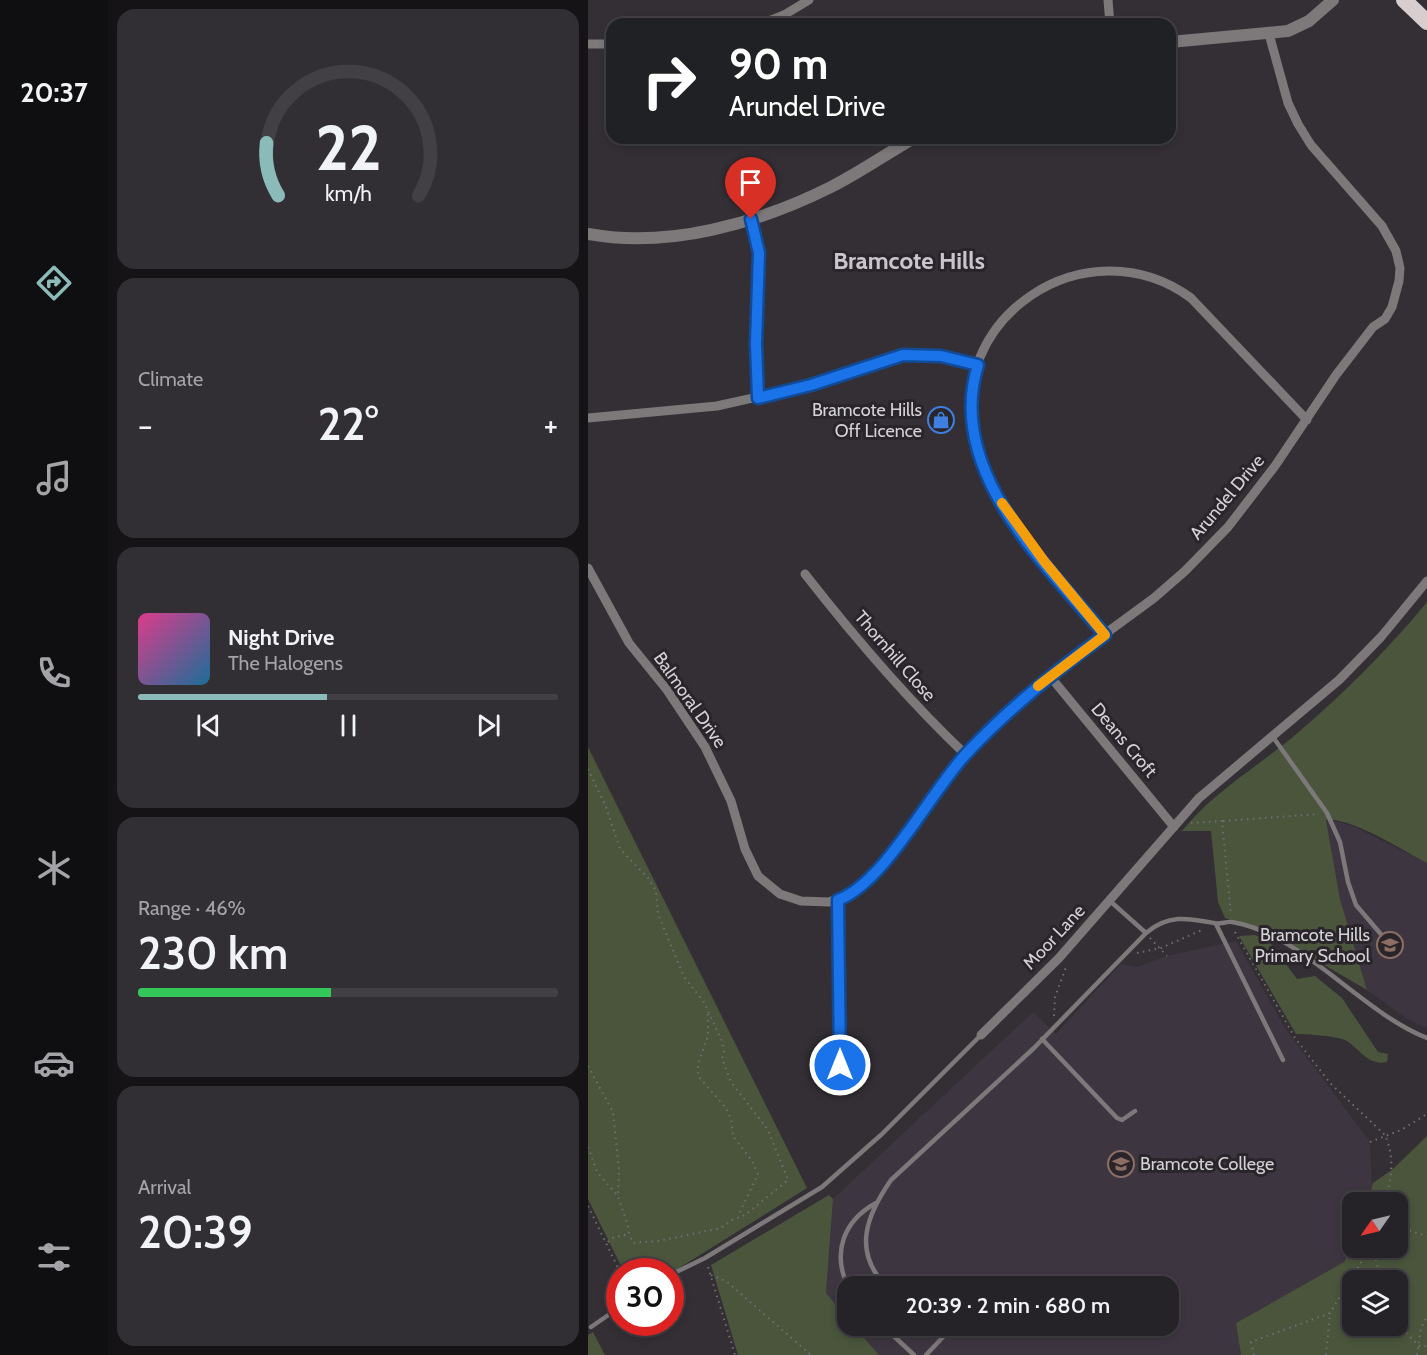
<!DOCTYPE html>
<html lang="en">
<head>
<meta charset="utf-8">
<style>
  body { margin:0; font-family:Cabin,sans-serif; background:#322f34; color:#f1f3f6; height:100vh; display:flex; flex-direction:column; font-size:22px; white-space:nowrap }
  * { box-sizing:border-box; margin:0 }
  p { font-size:20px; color:#a4a4a8 }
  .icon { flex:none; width:33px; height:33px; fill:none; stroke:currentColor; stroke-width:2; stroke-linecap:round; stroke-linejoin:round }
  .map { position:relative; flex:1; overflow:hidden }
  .sheet { display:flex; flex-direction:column; gap:9px; padding:9px; background:#151316; width:480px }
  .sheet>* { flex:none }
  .hud { position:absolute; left:18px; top:18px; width:570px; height:126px; border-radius:18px; box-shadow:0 3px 9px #0003,0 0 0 2px #424045; background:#202124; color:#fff; overflow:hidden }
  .needle { width:39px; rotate:236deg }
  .buttons { position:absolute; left:754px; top:1192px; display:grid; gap:12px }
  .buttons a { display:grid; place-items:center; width:66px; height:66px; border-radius:12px; background:#262328; box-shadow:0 3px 9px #0003,0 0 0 2px #424045; font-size:30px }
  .speed { position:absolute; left:18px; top:1258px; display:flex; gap:12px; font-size:30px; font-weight:700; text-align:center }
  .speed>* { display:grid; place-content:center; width:78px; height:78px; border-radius:50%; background:#262328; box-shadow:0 3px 9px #0003,0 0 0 2px #424045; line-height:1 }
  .speed .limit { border:9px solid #d22; background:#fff; color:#111 }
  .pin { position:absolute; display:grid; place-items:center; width:51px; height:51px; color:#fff; margin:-62px -26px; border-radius:50% 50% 50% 0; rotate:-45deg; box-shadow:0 0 6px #0007 }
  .pin .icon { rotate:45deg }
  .me { position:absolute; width:66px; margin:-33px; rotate:0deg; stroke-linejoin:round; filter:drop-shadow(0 0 4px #0008) }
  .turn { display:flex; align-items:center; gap:21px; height:126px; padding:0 24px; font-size:27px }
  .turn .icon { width:78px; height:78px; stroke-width:2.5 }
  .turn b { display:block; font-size:42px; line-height:51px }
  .big { font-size:45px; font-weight:600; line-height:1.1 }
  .sheet .card { flex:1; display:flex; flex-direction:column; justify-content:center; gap:9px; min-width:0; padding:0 21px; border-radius:18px; background:#322f34 }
  .sheet .dial { align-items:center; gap:0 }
  .dial svg { height:156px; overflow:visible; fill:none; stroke:#424045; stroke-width:7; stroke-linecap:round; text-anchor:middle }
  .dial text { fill:#f1f3f6; stroke:none }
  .song { display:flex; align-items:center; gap:18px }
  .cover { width:72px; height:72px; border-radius:9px; background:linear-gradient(135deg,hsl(330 70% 55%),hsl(200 70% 35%)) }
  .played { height:6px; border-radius:3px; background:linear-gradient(90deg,#8bbbb9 45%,#424045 45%) }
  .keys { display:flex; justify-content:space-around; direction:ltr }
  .heat { display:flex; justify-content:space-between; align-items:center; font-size:33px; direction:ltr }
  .charge { height:9px; border-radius:4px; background:linear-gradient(90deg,#34c759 46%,#424045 0) }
  .trip { position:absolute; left:249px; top:1276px; width:342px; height:60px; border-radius:18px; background:#262328; box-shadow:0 3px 9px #0003,0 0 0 2px #424045; font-weight:600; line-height:60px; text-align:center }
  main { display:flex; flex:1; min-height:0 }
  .dock { display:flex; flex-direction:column; width:108px; justify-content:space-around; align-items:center; background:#0f0e10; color:#a4a4a8 }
  .dock .icon { width:42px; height:42px }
  .dock .on { color:#8bbbb9 }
  .dock b { font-size:27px; color:#f1f3f6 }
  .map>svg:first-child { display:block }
</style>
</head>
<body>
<main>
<nav class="dock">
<b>20:37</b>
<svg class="icon on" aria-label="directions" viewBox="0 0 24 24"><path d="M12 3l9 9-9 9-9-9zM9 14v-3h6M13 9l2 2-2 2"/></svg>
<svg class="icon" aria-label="music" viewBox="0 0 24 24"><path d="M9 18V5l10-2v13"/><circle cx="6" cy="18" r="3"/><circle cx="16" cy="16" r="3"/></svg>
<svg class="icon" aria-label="phone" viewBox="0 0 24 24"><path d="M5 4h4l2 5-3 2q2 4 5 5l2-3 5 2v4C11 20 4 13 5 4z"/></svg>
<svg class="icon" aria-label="climate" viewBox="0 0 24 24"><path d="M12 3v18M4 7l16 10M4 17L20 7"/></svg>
<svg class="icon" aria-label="car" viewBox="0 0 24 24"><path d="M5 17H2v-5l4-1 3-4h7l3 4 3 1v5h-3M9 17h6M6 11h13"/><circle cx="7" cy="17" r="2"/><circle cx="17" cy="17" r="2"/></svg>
<svg class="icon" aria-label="filters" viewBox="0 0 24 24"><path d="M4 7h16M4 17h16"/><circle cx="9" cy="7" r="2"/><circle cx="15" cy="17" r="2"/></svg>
</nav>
<section class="sheet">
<div class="card dial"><svg viewBox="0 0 100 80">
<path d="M14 69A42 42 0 1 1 86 69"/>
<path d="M14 69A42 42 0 0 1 8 42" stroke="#8bbbb9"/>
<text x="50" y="56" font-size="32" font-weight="700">22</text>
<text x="50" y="72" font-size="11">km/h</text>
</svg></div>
<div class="card"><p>Climate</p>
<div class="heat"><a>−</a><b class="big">22°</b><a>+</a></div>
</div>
<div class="card">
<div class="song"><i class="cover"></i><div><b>Night Drive</b><p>The Halogens</p></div></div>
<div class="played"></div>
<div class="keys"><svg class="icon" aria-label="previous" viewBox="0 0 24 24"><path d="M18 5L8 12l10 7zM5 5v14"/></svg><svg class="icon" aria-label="pause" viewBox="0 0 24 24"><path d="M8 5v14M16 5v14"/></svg><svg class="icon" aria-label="next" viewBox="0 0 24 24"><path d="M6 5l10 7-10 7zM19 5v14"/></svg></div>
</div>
<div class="card"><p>Range · 46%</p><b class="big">230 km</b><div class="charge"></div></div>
<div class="card"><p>Arrival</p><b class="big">20:39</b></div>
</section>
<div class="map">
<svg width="839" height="1355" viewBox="0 0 839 1355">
  <rect width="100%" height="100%" fill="#332f35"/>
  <path fill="#3d3641" d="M738,819L765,826L839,863V1028L819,1019L779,990L752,899Z
    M648,941L697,1028L782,1142L784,1186L778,1203H765V1245L756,1262L648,1323L653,1355H291L266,1326H580V1287H260L259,1318L238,1293L245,1199L445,1012L468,1034L533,964L549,967L579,956Z"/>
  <path fill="#4a553c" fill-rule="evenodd" d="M839,602V863C815,851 764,817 738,820L752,899L779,990L680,932L637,918L630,902L623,831H594C624,793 669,767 706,736C754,695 799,651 839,602Z
    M0,747L219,1188L83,1273L36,1272L0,1199Z
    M667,935L680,940L709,979L727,976L754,998L790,1052L800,1054L799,1062C781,1066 772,1050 759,1041C751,1036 718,1034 708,1034L651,936Z
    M839,1136V1355H653L648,1323L756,1262L765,1245V1248H810V1203H779L785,1183L805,1169ZM765,1281H810V1326H765Z
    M241,1195L245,1199L238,1293L259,1318L260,1326H266L291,1355H150L123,1265Z
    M5,1332L17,1355H0V1335Z"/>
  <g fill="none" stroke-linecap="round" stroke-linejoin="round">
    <path stroke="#726e73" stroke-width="2" stroke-dasharray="1.5 4.5" stroke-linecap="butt" d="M0,769L18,807L32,849L60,878L68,891L70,914L96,977L116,1002L134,1041L136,1051L134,1059L143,1082L180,1130L200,1180L157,1215L144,1220L133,1228L70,1241L45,1243L41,1234
      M635,821L731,814
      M603,823L634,821L643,915
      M647,932L707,1038L742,1083L797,1135C807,1158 804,1180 796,1203
      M562,938L579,956
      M549,953L573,948L614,930
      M120,1014V1036L110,1064V1076L138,1108L143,1119L145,1136L164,1161L170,1174L150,1216
      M466,1016L467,997L478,967
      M0,1066L25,1112L31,1170L30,1196
      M782,1142L813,1130L839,1114
      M0,1147L9,1172L30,1196L41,1229V1234L24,1238L18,1244
      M0,1206L32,1272
      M810,1227L839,1236
      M784,1248L794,1281
      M120,1267L147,1355
      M123,1275L138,1281L223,1355
      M810,1324L831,1346H839
      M666,1355L663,1342L742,1313L782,1248
      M738,1355L742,1313
      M829,1355L833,1328L839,1316"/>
    <path stroke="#7d7879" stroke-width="4.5" d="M685,737L739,813L752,842L760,882L768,905L797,939
      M628,924L695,1060
      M558,933C580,914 600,918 626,923C632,925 638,921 644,922C713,933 773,1012 839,1038
      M454,1039L529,1118L534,1120L547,1111
      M82,1275L117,1258L234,1187L294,1134L393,1035
      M260,1287C244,1253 255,1221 288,1203
      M299,1287C264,1252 278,1216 303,1180L446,1048L558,933L522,901
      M295,1326L326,1355
      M3,1327L32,1307
      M338,1355L355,1337L342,1326"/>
    <path stroke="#7d7879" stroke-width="9" d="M520,0L522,24
      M173,24L196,15L221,0
      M0,44H24
      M163,219L171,253L168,344L170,398
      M0,418L129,406L223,385L315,355L353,356L390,365
      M0,568L41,643L79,690L117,747L143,801L157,849L170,876L192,894L213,901L241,902L267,892L296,862L378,755L408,725L461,675L566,598L597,571L640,527L687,466L748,375L785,327L797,319L804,307L811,281L812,268L808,251L794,226L723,145L710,124L700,103L681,34
      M217,574C267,638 319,699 378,755
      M517,635C472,581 405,514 387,445C353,318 499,222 603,298L719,420
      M461,675L586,827
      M250,900L252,1065
      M393,1035L471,958L611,798L751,680L793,637L839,581"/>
    <path stroke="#7d7879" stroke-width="12" d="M582,42L700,31L721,21L745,0
      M0,234C81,249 171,223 243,187C271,173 298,154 326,138"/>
    <path stroke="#d8ced0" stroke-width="16" d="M816,0L839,22"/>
  </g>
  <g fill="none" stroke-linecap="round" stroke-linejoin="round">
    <defs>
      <path id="route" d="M163,219L171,253L168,344L170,398L223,385L315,355L353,356L390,365C357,469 456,563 517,635C467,671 420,709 378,754C342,793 297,882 250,900L252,1065"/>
    </defs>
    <use href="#route" stroke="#114b97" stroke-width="15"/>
    <use href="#route" stroke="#1a73e8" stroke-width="10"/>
    <path stroke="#f59e0b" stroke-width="10" d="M414,503L456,561L517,635L450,686"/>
  </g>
  <defs>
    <symbol id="shop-ring" viewBox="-11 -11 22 22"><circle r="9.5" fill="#29252b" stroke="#3f7fe0" stroke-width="1.5"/><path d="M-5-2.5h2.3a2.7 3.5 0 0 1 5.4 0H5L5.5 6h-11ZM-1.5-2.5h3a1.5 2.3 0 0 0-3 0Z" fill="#3f7fe0"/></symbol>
    <symbol id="school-ring" viewBox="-11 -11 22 22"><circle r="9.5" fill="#29252b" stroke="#8d6e63" stroke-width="1.5"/><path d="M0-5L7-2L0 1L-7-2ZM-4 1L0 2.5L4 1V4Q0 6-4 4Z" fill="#8d6e63"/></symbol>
  </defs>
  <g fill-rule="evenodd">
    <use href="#shop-ring" x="338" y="405" width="30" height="30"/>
    <use href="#school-ring" x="787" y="930" width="30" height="30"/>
    <use href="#school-ring" x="518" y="1149" width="30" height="30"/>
  </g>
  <g text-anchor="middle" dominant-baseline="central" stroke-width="6" stroke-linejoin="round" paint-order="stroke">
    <g font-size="18" fill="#d5d2d6" stroke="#29252b" text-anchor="end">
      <text x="334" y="410">Bramcote Hills<tspan x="334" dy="21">Off Licence</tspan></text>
      <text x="782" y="935">Bramcote Hills<tspan x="782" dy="21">Primary School</tspan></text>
      <text x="552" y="1164" text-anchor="start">Bramcote College</text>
    </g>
    <g font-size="18" fill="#d5d2d6" stroke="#29252b">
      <text transform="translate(639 497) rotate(-50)">Arundel Drive</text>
      <text transform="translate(307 656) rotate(49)">Thornhill Close</text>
      <text transform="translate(102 700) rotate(55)">Balmoral Drive</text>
      <text transform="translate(536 740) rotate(50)">Deans Croft</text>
      <text transform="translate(466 937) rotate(-47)">Moor Lane</text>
    </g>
    <g font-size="24" font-weight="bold" fill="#cac5cd" stroke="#29252b">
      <text x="321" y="260">Bramcote Hills</text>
    </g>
  </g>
</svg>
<div class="buttons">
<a><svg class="needle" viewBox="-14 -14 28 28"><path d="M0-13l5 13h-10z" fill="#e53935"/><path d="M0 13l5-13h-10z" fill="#a4a4a8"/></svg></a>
<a><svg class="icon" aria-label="layers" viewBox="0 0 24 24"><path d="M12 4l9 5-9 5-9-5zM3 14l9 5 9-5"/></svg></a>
</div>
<div class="speed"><div class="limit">30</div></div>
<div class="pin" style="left:163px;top:219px;background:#d93025"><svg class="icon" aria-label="arrive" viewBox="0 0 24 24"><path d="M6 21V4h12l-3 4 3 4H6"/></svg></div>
<svg class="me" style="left:252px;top:1065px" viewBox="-20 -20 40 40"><circle r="17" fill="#1a73e8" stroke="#fff" stroke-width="3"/><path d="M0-11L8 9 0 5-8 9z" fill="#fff"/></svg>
<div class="trip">20:39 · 2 min · 680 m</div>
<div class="hud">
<div class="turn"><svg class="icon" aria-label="right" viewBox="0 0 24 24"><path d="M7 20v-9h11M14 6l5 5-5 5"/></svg><div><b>90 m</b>Arundel Drive</div></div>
</div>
</div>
</main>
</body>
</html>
